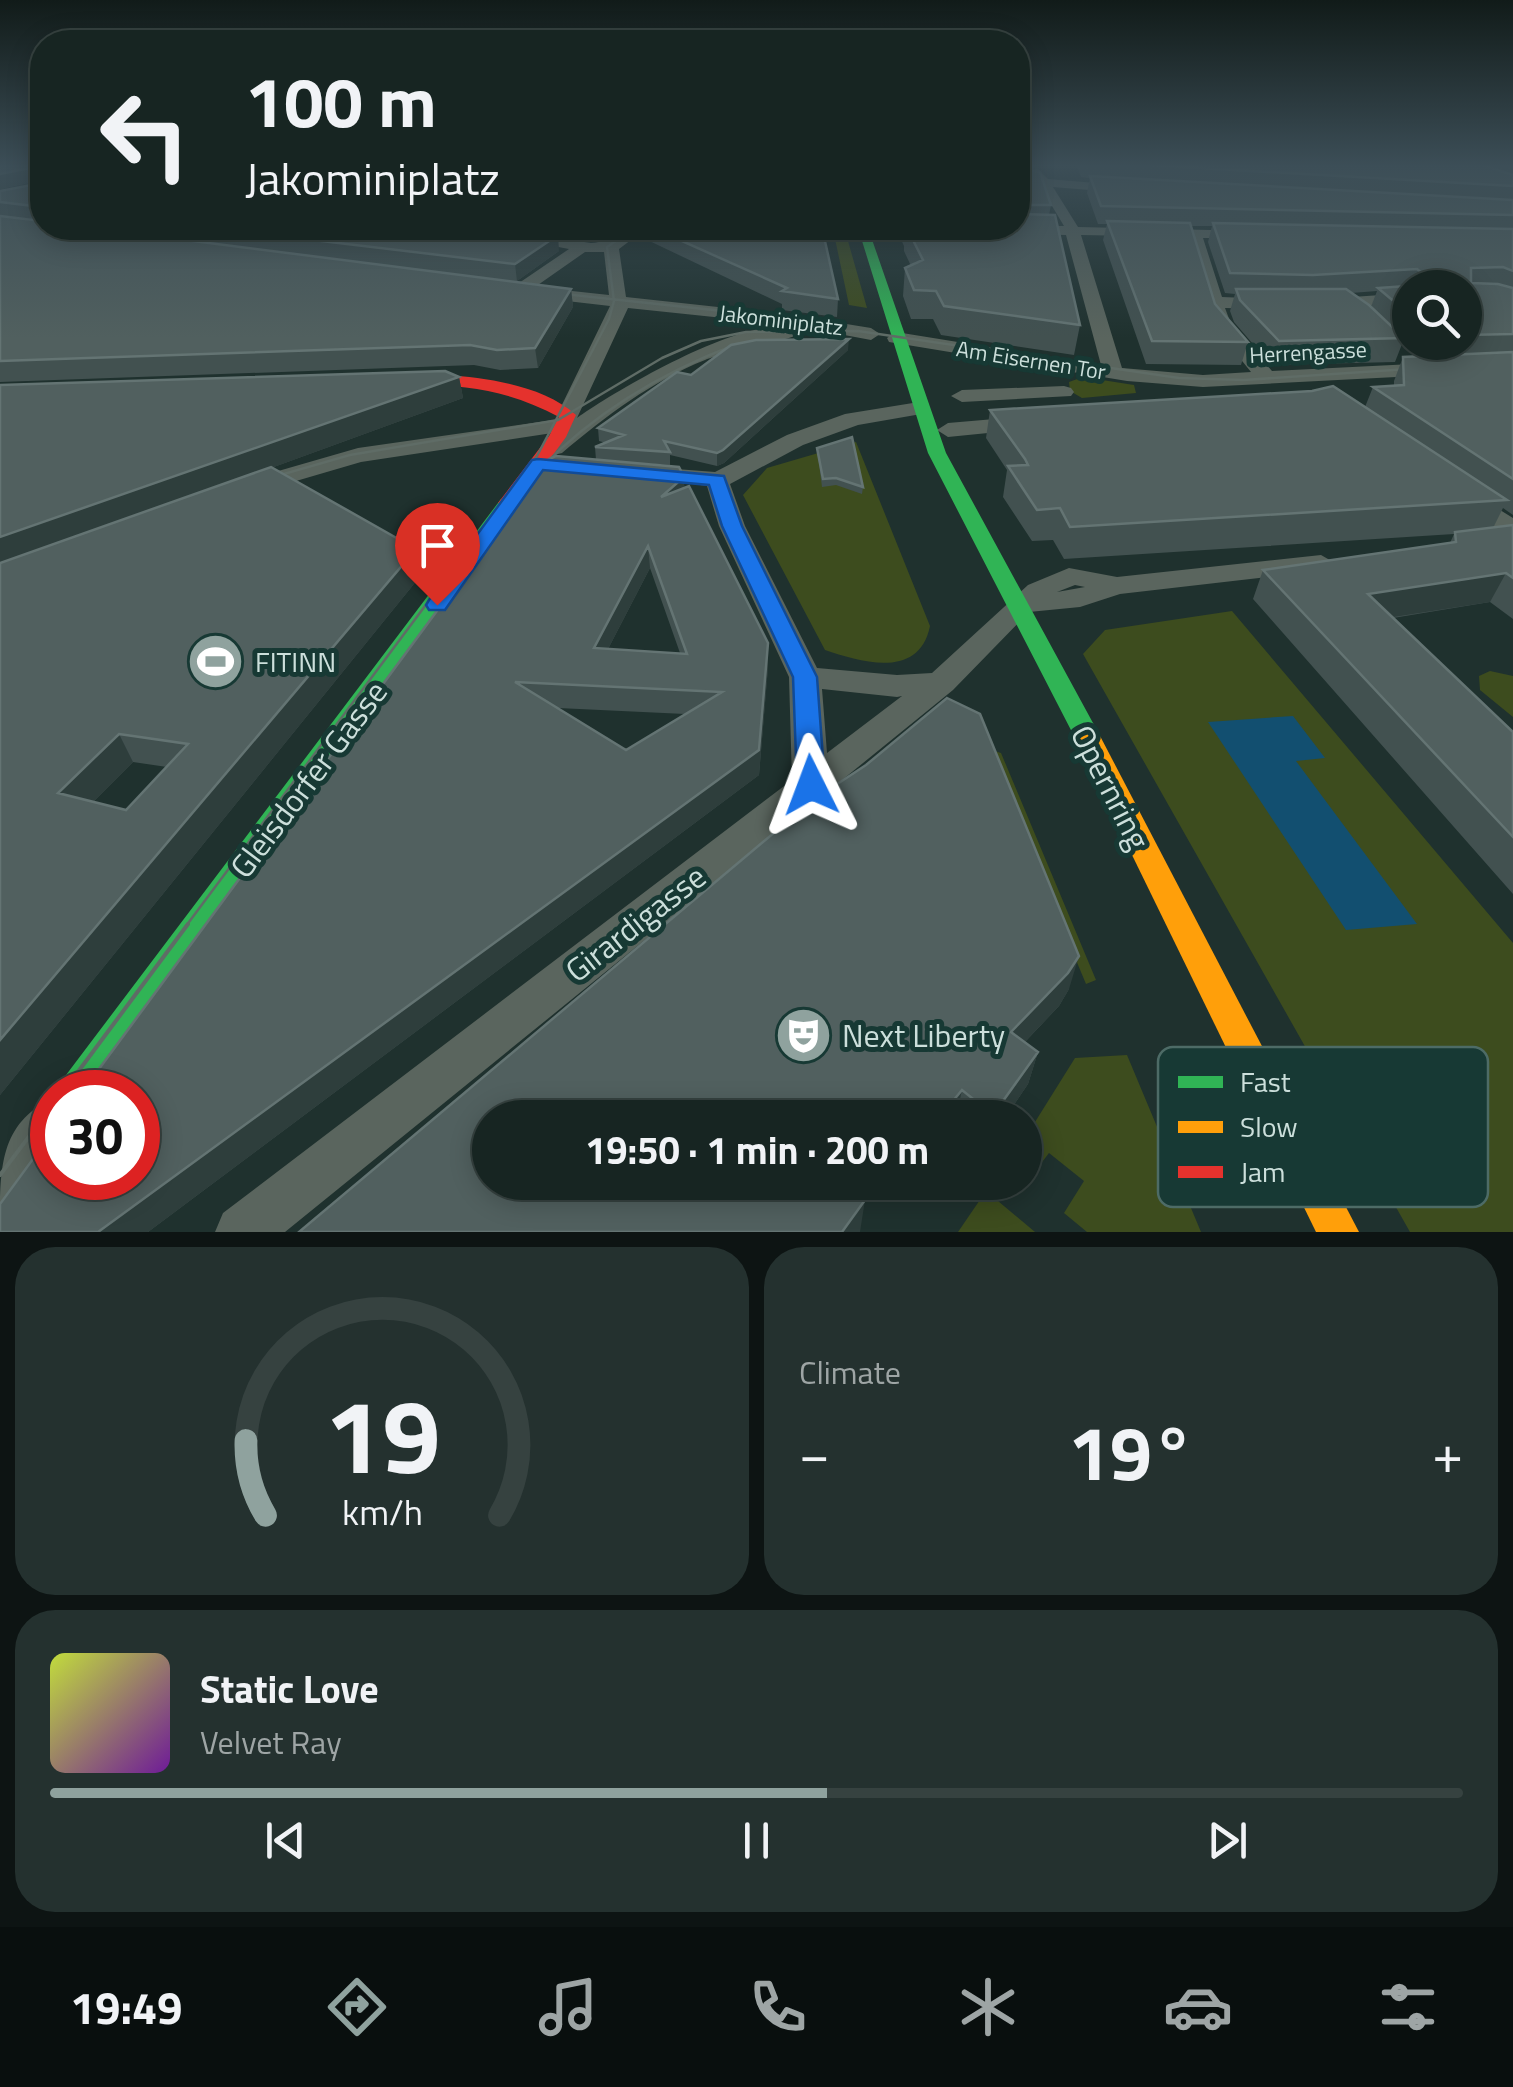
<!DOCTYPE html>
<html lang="en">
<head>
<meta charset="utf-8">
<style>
  body { margin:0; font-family:"Titillium Web",sans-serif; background:#24312f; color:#f1f3f6; height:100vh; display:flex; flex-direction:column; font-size:38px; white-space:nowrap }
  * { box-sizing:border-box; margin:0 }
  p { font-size:32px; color:#9ea5a5 }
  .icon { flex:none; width:55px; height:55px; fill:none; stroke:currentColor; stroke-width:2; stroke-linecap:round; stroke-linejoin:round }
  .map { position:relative; height:1232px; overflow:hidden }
  .details { display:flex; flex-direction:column; gap:15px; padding:15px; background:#0d1413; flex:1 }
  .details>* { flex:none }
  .top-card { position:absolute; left:30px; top:30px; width:1000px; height:210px; border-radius:40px; box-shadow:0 5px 25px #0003,0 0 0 2px #364240; background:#172522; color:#f1f3f6; overflow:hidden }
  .tools { position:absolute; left:1392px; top:270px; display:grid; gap:20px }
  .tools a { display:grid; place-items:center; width:90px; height:90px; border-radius:50%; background:#172522; box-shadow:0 5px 25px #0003,0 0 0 2px #364240; font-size:50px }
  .speed { position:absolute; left:30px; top:1070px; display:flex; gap:20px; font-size:50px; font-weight:700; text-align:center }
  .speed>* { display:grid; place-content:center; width:130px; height:130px; border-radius:50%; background:#172522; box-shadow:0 5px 25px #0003,0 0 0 2px #364240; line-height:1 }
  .speed .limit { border:15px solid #d22; background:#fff; color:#111 }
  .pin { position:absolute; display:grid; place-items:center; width:85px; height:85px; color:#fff; margin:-102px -42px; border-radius:50% 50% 50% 0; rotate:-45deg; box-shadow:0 0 10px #0007 }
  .pin .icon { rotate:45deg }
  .me { position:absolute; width:110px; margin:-55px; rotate:357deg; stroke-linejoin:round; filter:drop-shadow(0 0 8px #0008) }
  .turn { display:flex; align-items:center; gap:35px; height:210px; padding:0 50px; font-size:45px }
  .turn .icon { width:130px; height:130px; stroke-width:2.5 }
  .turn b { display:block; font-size:70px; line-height:85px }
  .big { font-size:75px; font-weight:700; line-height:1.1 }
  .details .card { flex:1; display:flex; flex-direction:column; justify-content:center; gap:15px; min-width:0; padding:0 35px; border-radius:40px; background:#24312f }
  .details .dial { align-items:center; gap:0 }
  .dial svg { height:260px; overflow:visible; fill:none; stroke:#364240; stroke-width:7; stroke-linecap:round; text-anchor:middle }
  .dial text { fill:#f1f3f6; stroke:none }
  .song { display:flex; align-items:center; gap:30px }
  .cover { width:120px; height:120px; border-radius:15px; background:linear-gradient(135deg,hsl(70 70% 55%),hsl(280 70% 35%)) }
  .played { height:10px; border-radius:5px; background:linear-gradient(90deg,#8fa29e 55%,#364240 55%) }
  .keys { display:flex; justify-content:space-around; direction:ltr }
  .heat { display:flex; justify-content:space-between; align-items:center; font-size:55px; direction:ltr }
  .details .tiles { flex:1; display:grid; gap:15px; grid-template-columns:1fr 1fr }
  .card:last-child { grid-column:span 2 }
  .trip { position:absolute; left:472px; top:1100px; width:570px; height:100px; border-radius:50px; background:#172522; box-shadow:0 5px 25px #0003,0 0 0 2px #364240; font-weight:700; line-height:100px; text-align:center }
  .menu { display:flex; height:160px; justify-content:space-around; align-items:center; background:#090f0e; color:#9ea5a5 }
  .menu .icon { width:70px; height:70px }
  .menu .active { color:#8fa29e }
  .menu b { font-size:45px; color:#f1f3f6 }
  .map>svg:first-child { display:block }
</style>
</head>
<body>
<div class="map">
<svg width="1513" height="1232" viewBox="0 0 1513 1232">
  <rect width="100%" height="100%" fill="#1f312e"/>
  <path fill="#3d4c1e" d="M834,234H846L867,308L849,305Z
    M1083,377L1134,385L1136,393L1082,398L1070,391L1069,382Z
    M856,442L930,626C919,680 861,662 825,650L743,495L767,468Z
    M1232,611L1513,943V1232H1410L1083,654L1105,630Z
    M1490,671L1513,676V717L1480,690L1479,676Z
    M988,749L1001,753L1096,980L1086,984Z
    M1127,1055L1201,1232H1087L1064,1213L1084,1181L1049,1153L1030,1178L1025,1174V1138L1075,1058Z
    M986,1191L1035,1232H958Z"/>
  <path fill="#124f70" d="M1293,716L1325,758L1296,761L1417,924L1346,930L1208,722Z"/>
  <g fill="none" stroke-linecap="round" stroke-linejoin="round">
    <path fill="#5a655e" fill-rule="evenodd" d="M1037,168L1048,179L1131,186L1132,189L1126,193L1053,187L1078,227L1255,231V237L1250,238H1203L1222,297L1272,299L1281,304L1272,309L1225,308L1231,324L1272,371L1513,359V371L1203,387L1127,381L889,342L887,338L896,332L1101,365L1066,235L1021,234L1014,230L1021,226H1064L1040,186L1018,185V177L1035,178L1031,172ZM1081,235L1188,237L1213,325L1251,372L1203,375L1122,368Z
      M457,228H488L591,243C613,242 625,228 647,228L619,249L626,297L791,315L871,328L880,334L871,340L791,325L628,308L577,418C611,393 764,302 801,333C793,340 725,352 705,360C652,381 606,416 562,453L554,455L542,448L559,432L361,462L255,493H237L234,488L237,483L358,448L560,419L557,415L610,306L532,297L519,291V283L569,249ZM585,252H604L609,295L535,287Z
      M1410,293V303L1323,309L1314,304L1323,299Z
      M1064,386L1071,388L1074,392L1071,396L962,402L951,396L962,390Z
      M919,402L930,408L927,413L858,425L803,445L730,484L745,526L817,668L897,675L932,673L1028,585L1069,568L1117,577L1321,555L1335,563L1321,571L1120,594L1080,607L1029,612L953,690L285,1232H215L223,1213L792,780L789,677L719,526L707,486L637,476L634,471L637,466L715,472L787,435L845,414ZM1075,585L1085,587L1057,592ZM822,689L897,697L902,696L827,753Z
      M1029,416L1040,423L1037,428L948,437L937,430L948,423Z
      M1466,489L1513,518V538L1504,536L1457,502L1453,497Z
      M52,1099V1166L19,1213L0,1221C0,1169 0,1123 52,1099Z"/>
    <path fill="#30b455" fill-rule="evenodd" d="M858,228H868L946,453L1099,734L1095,740H1077L1073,734L928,453Z
      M508,497L518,503L98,1092H58L63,1079L501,499Z"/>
    <path fill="#ff9f0a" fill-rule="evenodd" d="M1086,725L1095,728L1099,734L1359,1232H1316L1073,734L1077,728Z"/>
    <path fill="#e5322d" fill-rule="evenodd" d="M446,375C489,378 544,386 576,415L566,437L515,507L508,509L498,503L549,436L559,417C507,389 458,383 400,385L392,380L400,375Z"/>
    <path stroke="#5f6c66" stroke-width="2.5" d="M545,292L798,319
      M540,469C595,412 663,372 737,344
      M256,482L350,455L558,420L662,358L701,341L746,332L858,331L1179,378L1244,380L1423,368
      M186,926L537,456L609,319L614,301L607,247L635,228"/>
    <path stroke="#5f6c66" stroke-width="4" d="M63,1092L188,924
      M0,1175L52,1106"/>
  </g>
  <path fill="#425150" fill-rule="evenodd" d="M0,165H42V228H510L559,251L517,281L571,289L573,307L538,368L500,370L474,365L0,382V191L37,184V181L0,189Z
    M1018,165H1037L1031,171L1051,205L1049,215L1080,325L1074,355L941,335L933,319H911L903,296L905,268L911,266L904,251V246L898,233L899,228H1018Z
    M1077,165H1513V515L1503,508L1493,528L1513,525V619L1490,602L1393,618L1513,732V894L1253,599L1263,570L1450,543L1454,534L1064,559L1053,540L1032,541L1003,497L1007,470L986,438L990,410L1365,407L1373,387L1394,386V381L1403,357L1424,356L1404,339L1395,362L1271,365L1234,322L1230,311L1235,294L1225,293L1208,242L1212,226H1191L1215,304L1248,342L1241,365L1146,364L1103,240L1107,224H1098L1087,193L1090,178L1081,177ZM1410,288H1465V342H1410ZM1377,291L1371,307L1351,293Z
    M511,228H615L591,239Z
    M640,228H822L838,299L837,317L782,310V304L641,237Z
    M848,350L724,463L717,466L670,455V465L609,461L685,488L768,643V667L759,775L148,1232H0L596,460L595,447L606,443L599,441L598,428L691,375ZM650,568L680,653L608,649ZM558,708L685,714L626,750Z
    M459,377L463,398L271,468L416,549L422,574L0,1095V385ZM133,762L167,767L126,810L93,802Z
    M817,448L863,487L862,494L836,485L822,487Z
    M1069,989L1059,1006L1025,1042L1038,1052L1028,1084L1005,1118H490Z
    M885,1182H906L899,1191Z"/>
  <path fill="#2e3e3c" d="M39,166L42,180L0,189V174Z
    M590,228H615L591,239Z
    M558,235L559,251L517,281L515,264Z
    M571,289L573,307L538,368L535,348Z
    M849,339L848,350L724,463L717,466V453Z
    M459,377L463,398L0,567V537Z
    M684,477L685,498L661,497Z
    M648,546L650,568L596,672L594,648Z
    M416,549L422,574L0,1095V1040Z
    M1506,573L1490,602L1355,623L1368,594Z
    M768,643V667L759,775L148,1232H98L759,750Z
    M119,734L133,762L74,821L58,793Z
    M1079,956L1069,989L1059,1006L1003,1065L1011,1032Z
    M1038,1052L1028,1084L1005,1118H992Z
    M962,1090L956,1118H939Z
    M865,1200L860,1232H842Z"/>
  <path fill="#51605f" stroke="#647473" stroke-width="2.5" fill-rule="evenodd" d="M0,165H42V207L0,202V191L37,184L39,166L0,174Z
    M1148,165H1483L1513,175V186Z
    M1018,168L1040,172L1051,205H1018Z
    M1090,176L1513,200V215L1101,206Z
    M1018,214L1055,215L1080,325L944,306L936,291L914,290L905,268L923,260L907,228H1018Z
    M0,216L42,221V228H91L571,289L535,348L497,350L470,345L0,361Z
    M1107,221L1190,223L1215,304L1248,342L1152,341Z
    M1213,223L1513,229V271L1503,267L1471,268V283L1498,284L1513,288V334L1465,335V288H1410V315L1378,288L1421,285L1422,273L1417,269L1313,275L1230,273Z
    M212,228H510L558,235L515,264Z
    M653,228H822L838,299L782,291L787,288Z
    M1236,289H1346L1369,305L1404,338L1279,341L1240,300Z
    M849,339L723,450L717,453L664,441L670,452L595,447L624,435L598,428L677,372L691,375L731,345L756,340Z
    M1513,352V479L1373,387L1404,385L1403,357Z
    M445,371L459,377L0,537V385Z
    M1333,386L1507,500L1070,527L1060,508L1037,510L1008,466L1028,465L1025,459L990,410L1312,391Z
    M852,437L863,487L836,478L823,479L817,448Z
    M556,456L679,467L684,477L661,497L689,486L768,643L759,750L98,1232H0V1204L52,1133V1178H138V1092H82L549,459ZM648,546L687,654L594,648ZM515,682L722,692L626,750Z
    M271,467L416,549L0,1040V563ZM119,734L188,744L126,810L58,793Z
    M1513,525V578L1506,573L1368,594L1513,732V837L1263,570L1456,542L1455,532Z
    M947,698L980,714L1079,956L1068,973L1011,1032L1038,1052L993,1115L962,1090L939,1118H490V1182H858L865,1200L842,1232H299L813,800L866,765Z"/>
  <linearGradient id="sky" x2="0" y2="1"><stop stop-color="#111b19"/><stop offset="0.49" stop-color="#3c4e57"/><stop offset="1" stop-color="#3c4e57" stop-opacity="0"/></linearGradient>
  <rect width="1513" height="338" fill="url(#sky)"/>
  <path fill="#1a73e8" stroke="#114b97" stroke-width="2.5" d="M538,459L724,476L742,526L817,677L825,785L821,792H801L797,785L793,677L722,526L709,485L543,470L445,610H429L426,605L429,600L532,460Z"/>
  <defs>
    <symbol id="stadium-disc" viewBox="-11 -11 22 22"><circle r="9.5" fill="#8fa29e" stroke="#173934"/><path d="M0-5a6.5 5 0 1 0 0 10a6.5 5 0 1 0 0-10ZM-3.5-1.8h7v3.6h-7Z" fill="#fff"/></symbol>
    <symbol id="theatre-disc" viewBox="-11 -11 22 22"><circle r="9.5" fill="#8fa29e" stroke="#173934"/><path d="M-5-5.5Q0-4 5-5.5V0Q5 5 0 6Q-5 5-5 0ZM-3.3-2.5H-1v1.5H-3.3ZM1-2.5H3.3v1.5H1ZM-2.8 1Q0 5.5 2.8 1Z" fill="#fff"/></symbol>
  </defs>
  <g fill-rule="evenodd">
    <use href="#stadium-disc" x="184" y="630" width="63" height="63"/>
    <use href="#theatre-disc" x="772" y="1004" width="63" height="63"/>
  </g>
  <g text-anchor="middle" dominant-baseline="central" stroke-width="10" stroke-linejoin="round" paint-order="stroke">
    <g font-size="22" fill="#ccdfdb" stroke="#173934">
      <text transform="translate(781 320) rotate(7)">Jakominiplatz</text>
      <text transform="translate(1308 352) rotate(-3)">Herrengasse</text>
      <text transform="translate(1031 360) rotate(9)">Am Eisernen Tor</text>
    </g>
    <g font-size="28" fill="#ccdfdb" stroke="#173934" text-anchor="start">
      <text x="255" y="661">FITINN</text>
    </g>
    <g font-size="32" fill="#ccdfdb" stroke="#173934">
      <text transform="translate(308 779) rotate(-53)">Gleisdorfer Gasse</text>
      <text transform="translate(1111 787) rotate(63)">Opernring</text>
      <text transform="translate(635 923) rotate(-38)">Girardigasse</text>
    </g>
    <g font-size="32" fill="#ccdfdb" stroke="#173934" text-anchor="start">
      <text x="842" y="1035">Next Liberty</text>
    </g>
  </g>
  <rect x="1158" y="1047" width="330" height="160" rx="15" fill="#173934" stroke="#4d6b66" stroke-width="2.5"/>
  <rect x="1178" y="1076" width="45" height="12" fill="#30b455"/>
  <rect x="1178" y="1121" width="45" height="12" fill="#ff9f0a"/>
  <rect x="1178" y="1166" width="45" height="12" fill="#e5322d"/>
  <g font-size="28" fill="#ccdfdb">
    <text x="1240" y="1092">Fast</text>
    <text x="1240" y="1137">Slow</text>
    <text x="1240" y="1182">Jam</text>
  </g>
</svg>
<div class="tools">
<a><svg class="icon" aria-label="search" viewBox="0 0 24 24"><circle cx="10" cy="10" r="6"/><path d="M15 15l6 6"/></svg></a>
</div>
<div class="speed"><div class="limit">30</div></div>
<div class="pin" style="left:437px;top:605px;background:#d93025"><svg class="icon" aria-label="arrive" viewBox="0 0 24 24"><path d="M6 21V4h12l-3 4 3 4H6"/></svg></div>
<svg class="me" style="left:811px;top:785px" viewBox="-20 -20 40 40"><path d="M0-17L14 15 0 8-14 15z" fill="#1a73e8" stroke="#fff" stroke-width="4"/></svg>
<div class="trip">19:50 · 1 min · 200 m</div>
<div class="top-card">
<div class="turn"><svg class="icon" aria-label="left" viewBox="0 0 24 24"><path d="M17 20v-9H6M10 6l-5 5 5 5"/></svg><div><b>100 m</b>Jakominiplatz</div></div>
</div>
</div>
<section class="details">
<div class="tiles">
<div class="card dial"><svg viewBox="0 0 100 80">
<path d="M14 69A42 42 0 1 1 86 69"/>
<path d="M14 69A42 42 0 0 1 8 46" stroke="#8fa29e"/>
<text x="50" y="56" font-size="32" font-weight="700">19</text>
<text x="50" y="72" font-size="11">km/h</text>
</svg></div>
<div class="card"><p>Climate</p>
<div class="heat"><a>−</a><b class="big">19°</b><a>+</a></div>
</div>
<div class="card">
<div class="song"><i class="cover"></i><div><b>Static Love</b><p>Velvet Ray</p></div></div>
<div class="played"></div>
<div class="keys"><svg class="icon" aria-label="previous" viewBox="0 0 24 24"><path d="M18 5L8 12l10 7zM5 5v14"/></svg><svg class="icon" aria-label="pause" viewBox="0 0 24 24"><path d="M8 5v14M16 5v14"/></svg><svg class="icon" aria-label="next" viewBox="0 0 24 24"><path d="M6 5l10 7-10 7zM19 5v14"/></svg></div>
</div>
</div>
</section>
<nav class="menu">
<b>19:49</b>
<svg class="icon active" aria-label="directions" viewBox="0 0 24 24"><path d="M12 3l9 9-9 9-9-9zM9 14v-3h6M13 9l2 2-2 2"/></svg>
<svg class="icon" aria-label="music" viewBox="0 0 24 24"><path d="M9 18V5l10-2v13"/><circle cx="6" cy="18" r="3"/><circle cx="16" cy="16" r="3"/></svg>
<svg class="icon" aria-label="phone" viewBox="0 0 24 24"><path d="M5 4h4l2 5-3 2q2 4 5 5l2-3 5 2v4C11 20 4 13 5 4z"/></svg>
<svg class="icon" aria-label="climate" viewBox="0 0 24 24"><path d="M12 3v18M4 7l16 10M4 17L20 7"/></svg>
<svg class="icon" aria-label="car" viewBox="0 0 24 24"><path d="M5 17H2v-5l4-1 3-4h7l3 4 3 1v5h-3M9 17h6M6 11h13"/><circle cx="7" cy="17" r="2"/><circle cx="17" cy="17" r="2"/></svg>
<svg class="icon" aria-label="filters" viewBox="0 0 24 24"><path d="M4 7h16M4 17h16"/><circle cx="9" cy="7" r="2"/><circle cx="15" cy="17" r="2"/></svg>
</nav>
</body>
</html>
